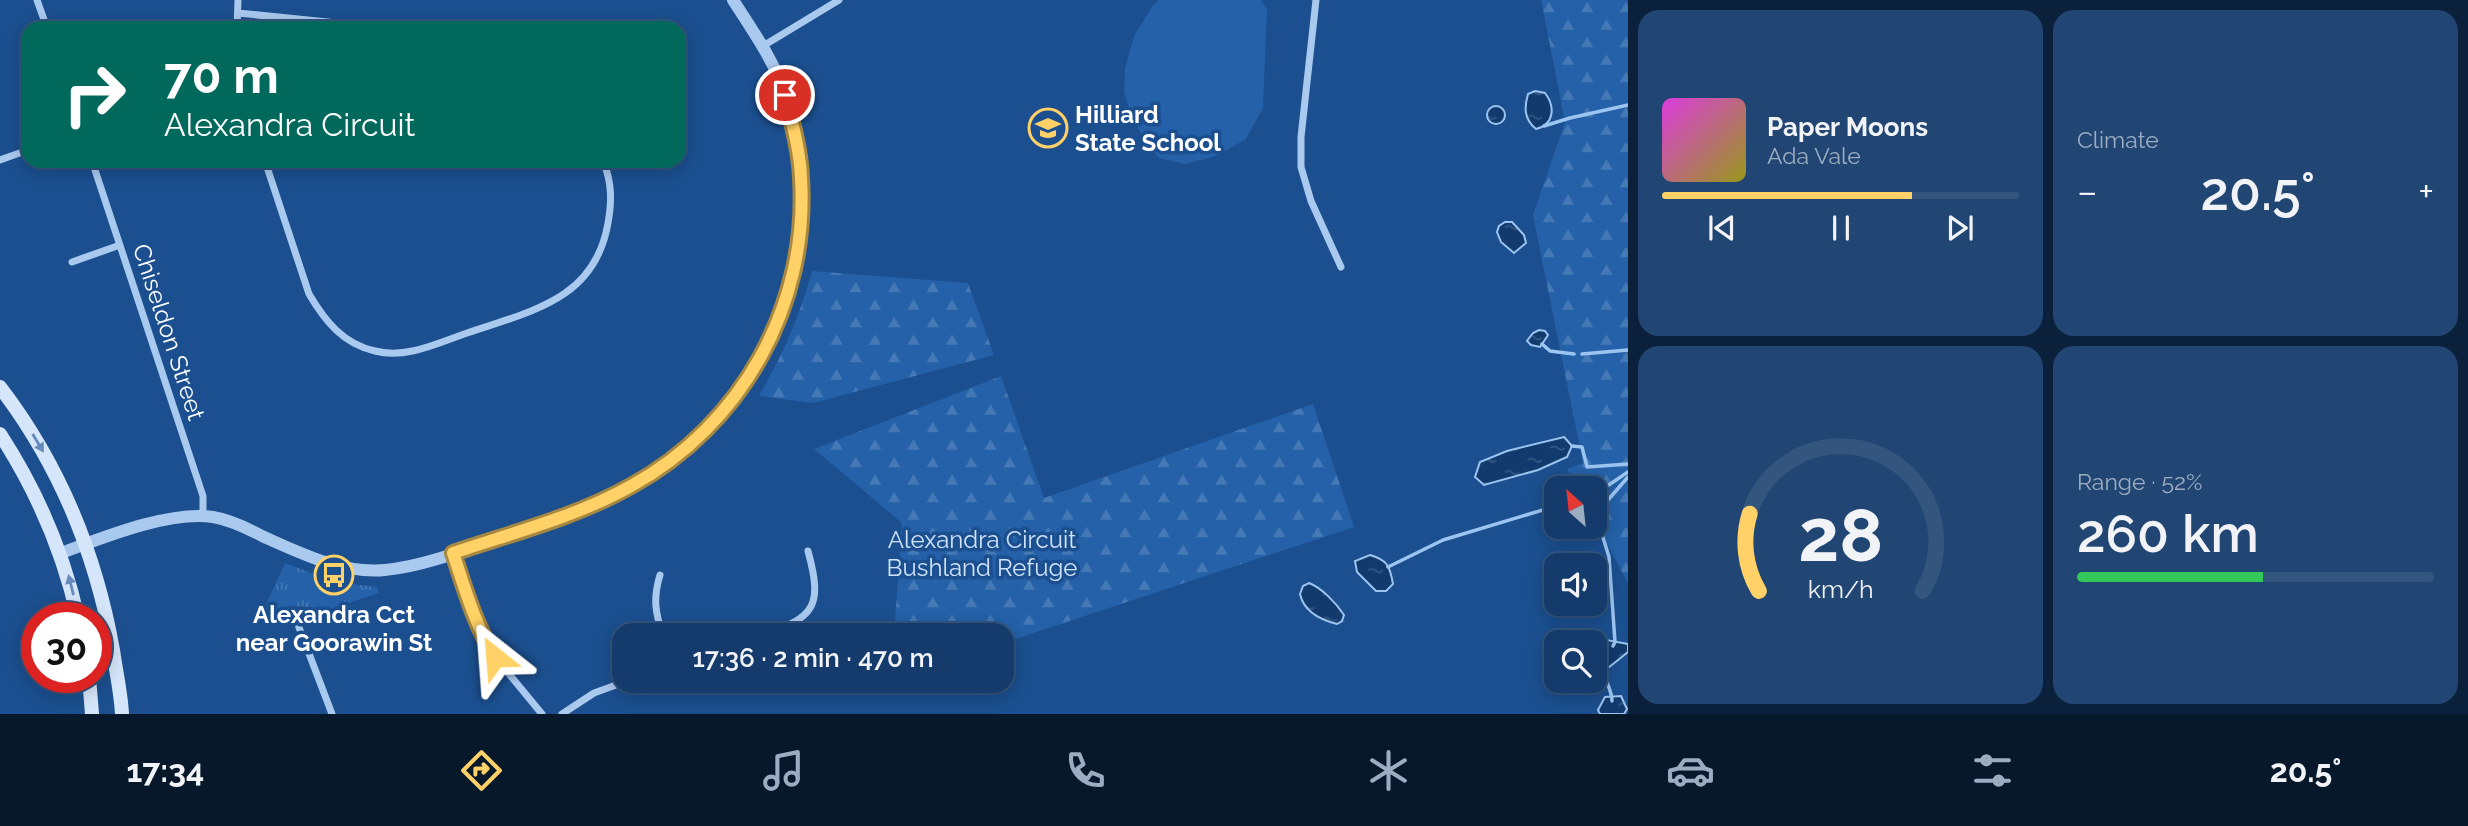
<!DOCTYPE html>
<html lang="en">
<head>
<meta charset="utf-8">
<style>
  body { margin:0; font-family:Raleway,sans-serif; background:#214673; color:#f1f3f6; height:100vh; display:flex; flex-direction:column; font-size:26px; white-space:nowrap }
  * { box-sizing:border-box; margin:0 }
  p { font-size:23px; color:#9dadc1 }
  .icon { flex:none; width:38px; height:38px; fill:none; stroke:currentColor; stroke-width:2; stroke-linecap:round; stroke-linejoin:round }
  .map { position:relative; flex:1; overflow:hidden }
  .panel { display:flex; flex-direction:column; gap:10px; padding:10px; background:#0b203b; width:840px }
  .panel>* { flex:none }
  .hud { position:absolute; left:21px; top:21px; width:665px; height:147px; border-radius:21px; box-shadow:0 4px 18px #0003,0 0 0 2px #33557e; background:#00695c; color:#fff; overflow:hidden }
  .needle { width:46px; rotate:333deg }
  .tools { position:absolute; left:1544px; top:476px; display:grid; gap:14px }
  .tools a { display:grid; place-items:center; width:63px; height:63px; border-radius:14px; background:#143b6b; box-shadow:0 4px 18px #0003,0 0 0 2px #33557e; font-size:35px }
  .speed { position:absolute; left:21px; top:602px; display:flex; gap:14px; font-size:35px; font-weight:700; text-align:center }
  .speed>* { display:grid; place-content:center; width:91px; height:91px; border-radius:50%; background:#143b6b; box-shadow:0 4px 18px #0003,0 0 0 2px #33557e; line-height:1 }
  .speed .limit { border:10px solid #d22; background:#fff; color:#111 }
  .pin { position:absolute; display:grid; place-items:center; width:60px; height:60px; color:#fff; margin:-30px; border:4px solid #fff; border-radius:50%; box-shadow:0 2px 7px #0007 }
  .me { position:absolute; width:77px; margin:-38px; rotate:332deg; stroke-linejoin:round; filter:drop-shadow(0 0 5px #0008) }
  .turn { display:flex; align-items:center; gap:24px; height:147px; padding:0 28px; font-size:32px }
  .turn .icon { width:91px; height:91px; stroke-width:2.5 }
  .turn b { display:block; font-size:49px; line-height:60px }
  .big { font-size:52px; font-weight:600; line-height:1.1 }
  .panel .widget { flex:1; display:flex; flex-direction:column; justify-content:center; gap:10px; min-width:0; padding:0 24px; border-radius:21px; background:#214673 }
  .panel .dial { align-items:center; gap:0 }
  .dial svg { height:182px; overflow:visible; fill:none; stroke:#33557e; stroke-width:7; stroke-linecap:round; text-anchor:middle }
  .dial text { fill:#f1f3f6; stroke:none }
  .song { display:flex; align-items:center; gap:21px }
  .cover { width:84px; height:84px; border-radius:10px; background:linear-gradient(135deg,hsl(300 70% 55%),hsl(60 70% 35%)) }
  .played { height:7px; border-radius:4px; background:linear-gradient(90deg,#ffd166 70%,#33557e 70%) }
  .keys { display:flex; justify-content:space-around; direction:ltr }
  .heat { display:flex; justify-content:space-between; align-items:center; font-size:38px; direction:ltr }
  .charge { height:10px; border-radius:5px; background:linear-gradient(90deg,#34c759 52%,#33557e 0) }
  .panel .tiles { flex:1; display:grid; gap:10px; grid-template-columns:repeat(2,1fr) }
  .trip { position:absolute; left:612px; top:623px; width:402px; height:70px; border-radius:21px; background:#143b6b; box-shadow:0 4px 18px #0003,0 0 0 2px #33557e; font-weight:600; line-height:70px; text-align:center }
  .dock { display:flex; height:112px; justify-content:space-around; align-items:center; background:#08182b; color:#9dadc1 }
  .dock .icon { width:49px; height:49px }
  .dock .current { color:#ffd166 }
  .dock b { font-size:32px; color:#f1f3f6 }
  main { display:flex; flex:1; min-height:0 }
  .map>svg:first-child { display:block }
</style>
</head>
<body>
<main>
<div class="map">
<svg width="1628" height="714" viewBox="0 0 1628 714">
  <defs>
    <pattern id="grass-tufts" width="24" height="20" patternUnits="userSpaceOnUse" patternTransform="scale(1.75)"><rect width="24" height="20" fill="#2461a8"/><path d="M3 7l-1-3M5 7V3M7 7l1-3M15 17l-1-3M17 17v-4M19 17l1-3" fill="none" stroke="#4579b5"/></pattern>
    <pattern id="forest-firs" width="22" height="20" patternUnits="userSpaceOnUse" patternTransform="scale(1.75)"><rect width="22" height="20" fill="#2461a8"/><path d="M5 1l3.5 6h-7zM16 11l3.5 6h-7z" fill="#4579b5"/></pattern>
    <pattern id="water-ripples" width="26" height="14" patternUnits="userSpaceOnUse" patternTransform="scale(1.75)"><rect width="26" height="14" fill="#123a6d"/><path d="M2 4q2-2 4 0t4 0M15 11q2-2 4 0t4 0" fill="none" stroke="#365883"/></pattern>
  </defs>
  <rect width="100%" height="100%" fill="#1b4f8f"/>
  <path fill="url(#grass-tufts)" d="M285,563L335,582L377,587L379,593L315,614C292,597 282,611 259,620Z"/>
  <path fill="url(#forest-firs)" d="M1541,0H1628V583L1594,520V488H1577L1567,469L1583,463L1533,215L1565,122Z
    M812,271L968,283L994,355L813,403L759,396C782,356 800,316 812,271Z
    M1001,376L1044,498L1313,404L1354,527L1003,643V635H894L902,523L814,449Z"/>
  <path fill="#2461a8" d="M1159,0H1261L1267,9L1263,108L1246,139L1216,156L1185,164L1159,158L1146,143L1130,112L1124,92L1125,68L1134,36L1153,5Z"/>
  <path fill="url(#water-ripples)" stroke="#9cc4f0" stroke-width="2" d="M1535,91L1545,93C1555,106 1555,124 1536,129C1524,119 1524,108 1528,94Z
    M1487 115a9 9 0 1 1 18 0a9 9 0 1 1-18 0Z
    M1505,222H1512L1524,235L1526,243L1514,253L1501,242L1497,232L1499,226Z
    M1539,330L1545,331L1548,335L1540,347L1531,345L1527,341L1533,333Z
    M1564,437L1572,446L1567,457L1538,470L1484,485L1475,477L1480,462L1507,451Z
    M1370,555C1388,560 1390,567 1393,584L1386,591H1376L1357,572L1355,561Z
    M1309,583C1322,588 1336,603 1344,615L1342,621L1337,624C1321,620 1304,612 1300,594L1303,586Z
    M1601,639L1628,644V652L1608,668L1599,666L1598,642Z
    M1621,696L1627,709L1624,714H1600L1598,710L1605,697Z"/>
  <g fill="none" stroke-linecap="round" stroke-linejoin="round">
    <path stroke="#9cc4f0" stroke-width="3.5" d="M1544,126L1570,118L1628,105
      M1542,344L1550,351L1574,354
      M1582,354L1628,350
      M1572,446L1582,447L1587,467L1628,464
      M1594,495L1628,472
      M1388,567L1443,540L1556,506
      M1613,646L1615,642L1609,557L1597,518L1601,508L1628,477
      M1604,666C1603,679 1612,689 1612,701"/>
    <path stroke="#a9c9ee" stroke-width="7" d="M37,0L47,28
      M1316,0L1301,137V167L1311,201L1341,267
      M238,13L357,25L365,28
      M237,28L238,0
      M763,46L839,0
      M0,160L28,150
      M92,161L203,496V516
      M265,161L309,294C325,321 343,344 375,351C406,359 438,343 467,333C531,311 595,300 608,223C612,201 612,182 603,161
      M72,262L120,245
      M453,553L484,639L495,657L542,714
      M660,575C653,598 655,613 663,635
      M297,622L332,714
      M762,635C815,618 823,606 808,551
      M562,714L594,693L627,681"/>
    <path stroke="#a9c9ee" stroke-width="12" d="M61,553C102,538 170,510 213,517C231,520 247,528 262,536C300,553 342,574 385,570C429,566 473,546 514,532C565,514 620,499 664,466C781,380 829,236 786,97C775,62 753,31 733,0"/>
    <path stroke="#d6e6fa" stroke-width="14" d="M0,387C59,464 96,555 113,650C116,672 121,693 122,714
      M0,434C37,491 63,551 78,618
      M89,677L92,714"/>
  </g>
  <defs><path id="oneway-solid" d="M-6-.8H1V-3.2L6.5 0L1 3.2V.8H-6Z" transform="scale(1.75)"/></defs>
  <g fill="#668bba">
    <use href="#oneway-solid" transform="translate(38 443) rotate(59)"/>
    <use href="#oneway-solid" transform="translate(71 585) rotate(-104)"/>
  </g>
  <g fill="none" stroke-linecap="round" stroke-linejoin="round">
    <defs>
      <path id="route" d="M495,657C475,625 465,589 453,553C512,533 576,517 631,486C742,425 809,305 801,178C800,150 792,122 785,95"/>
    </defs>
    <use href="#route" stroke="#a68842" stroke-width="18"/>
    <use href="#route" stroke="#ffd166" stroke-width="12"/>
  </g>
  <defs>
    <symbol id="school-ring" viewBox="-11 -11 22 22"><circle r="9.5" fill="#1b4f8f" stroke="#ffd166" stroke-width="1.5"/><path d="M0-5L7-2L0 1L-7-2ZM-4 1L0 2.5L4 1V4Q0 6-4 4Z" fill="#ffd166"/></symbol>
    <symbol id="bus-ring" viewBox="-11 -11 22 22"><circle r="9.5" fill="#1b4f8f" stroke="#ffd166" stroke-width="1.5"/><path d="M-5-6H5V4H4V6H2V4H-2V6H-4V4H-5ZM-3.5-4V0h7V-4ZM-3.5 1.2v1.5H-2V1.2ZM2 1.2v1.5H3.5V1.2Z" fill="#ffd166"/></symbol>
  </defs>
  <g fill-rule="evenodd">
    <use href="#school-ring" x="1026" y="106" width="44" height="44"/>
    <use href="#bus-ring" x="312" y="553" width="44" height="44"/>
  </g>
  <g text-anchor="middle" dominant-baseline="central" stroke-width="7" stroke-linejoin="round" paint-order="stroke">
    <g font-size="24" font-weight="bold" fill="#fff" stroke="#1b4f8f" text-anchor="start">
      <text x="1075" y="114">Hilliard<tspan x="1075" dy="28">State School</tspan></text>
      <text x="334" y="614" text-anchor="middle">Alexandra Cct<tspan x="334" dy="28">near Goorawin St</tspan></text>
    </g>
    <g font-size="24" fill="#fff" stroke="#1b4f8f">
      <text transform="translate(169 332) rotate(72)">Chiseldon Street</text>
    </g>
    <g font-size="24" fill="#cfe3fa" stroke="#1b4f8f">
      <text x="982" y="539">Alexandra Circuit<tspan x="982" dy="28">Bushland Refuge</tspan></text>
    </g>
  </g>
</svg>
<div class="tools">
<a><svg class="needle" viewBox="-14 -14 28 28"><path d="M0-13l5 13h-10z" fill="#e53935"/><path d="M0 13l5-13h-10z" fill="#9dadc1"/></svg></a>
<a><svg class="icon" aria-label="sound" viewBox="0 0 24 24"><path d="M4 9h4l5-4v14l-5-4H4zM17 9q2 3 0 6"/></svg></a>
<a><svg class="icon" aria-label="search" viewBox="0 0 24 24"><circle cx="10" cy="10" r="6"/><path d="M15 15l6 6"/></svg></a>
</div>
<div class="speed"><div class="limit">30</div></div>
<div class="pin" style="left:785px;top:95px;background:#d93025"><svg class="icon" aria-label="arrive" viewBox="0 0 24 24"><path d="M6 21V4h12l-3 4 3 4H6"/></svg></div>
<svg class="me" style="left:495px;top:657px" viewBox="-20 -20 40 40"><path d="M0-17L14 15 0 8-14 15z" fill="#ffd166" stroke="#fff" stroke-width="4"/></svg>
<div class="trip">17:36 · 2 min · 470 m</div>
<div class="hud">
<div class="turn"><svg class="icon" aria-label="right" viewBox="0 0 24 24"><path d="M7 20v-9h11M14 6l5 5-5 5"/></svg><div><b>70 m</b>Alexandra Circuit</div></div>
</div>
</div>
<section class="panel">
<div class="tiles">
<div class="widget">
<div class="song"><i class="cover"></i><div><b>Paper Moons</b><p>Ada Vale</p></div></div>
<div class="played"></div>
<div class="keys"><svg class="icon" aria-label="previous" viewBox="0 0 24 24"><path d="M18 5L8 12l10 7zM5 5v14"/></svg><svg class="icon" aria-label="pause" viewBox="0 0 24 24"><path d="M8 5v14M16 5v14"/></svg><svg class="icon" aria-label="next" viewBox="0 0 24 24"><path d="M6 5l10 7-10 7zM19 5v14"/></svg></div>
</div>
<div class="widget"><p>Climate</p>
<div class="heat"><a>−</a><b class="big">20.5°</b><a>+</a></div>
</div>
<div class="widget dial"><svg viewBox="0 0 100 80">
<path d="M14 69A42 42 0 1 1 86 69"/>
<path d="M14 69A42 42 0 0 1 10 35" stroke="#ffd166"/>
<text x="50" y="56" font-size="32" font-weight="700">28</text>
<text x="50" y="72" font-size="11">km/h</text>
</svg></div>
<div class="widget"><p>Range · 52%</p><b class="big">260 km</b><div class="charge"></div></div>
</div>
</section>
</main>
<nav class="dock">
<b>17:34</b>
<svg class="icon current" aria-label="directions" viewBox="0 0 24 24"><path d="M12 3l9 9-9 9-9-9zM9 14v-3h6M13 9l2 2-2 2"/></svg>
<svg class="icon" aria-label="music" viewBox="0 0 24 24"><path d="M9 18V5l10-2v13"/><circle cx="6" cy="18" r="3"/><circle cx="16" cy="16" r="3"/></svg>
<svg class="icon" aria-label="phone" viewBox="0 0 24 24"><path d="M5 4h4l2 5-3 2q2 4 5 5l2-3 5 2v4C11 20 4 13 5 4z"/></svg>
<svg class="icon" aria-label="climate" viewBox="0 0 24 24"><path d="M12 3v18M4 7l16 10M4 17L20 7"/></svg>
<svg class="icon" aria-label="car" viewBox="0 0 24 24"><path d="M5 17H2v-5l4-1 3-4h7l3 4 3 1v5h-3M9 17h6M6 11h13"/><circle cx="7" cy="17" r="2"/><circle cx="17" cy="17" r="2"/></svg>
<svg class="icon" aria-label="filters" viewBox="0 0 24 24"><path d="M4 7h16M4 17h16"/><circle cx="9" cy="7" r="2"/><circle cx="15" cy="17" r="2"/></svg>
<b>20.5°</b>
</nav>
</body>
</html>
